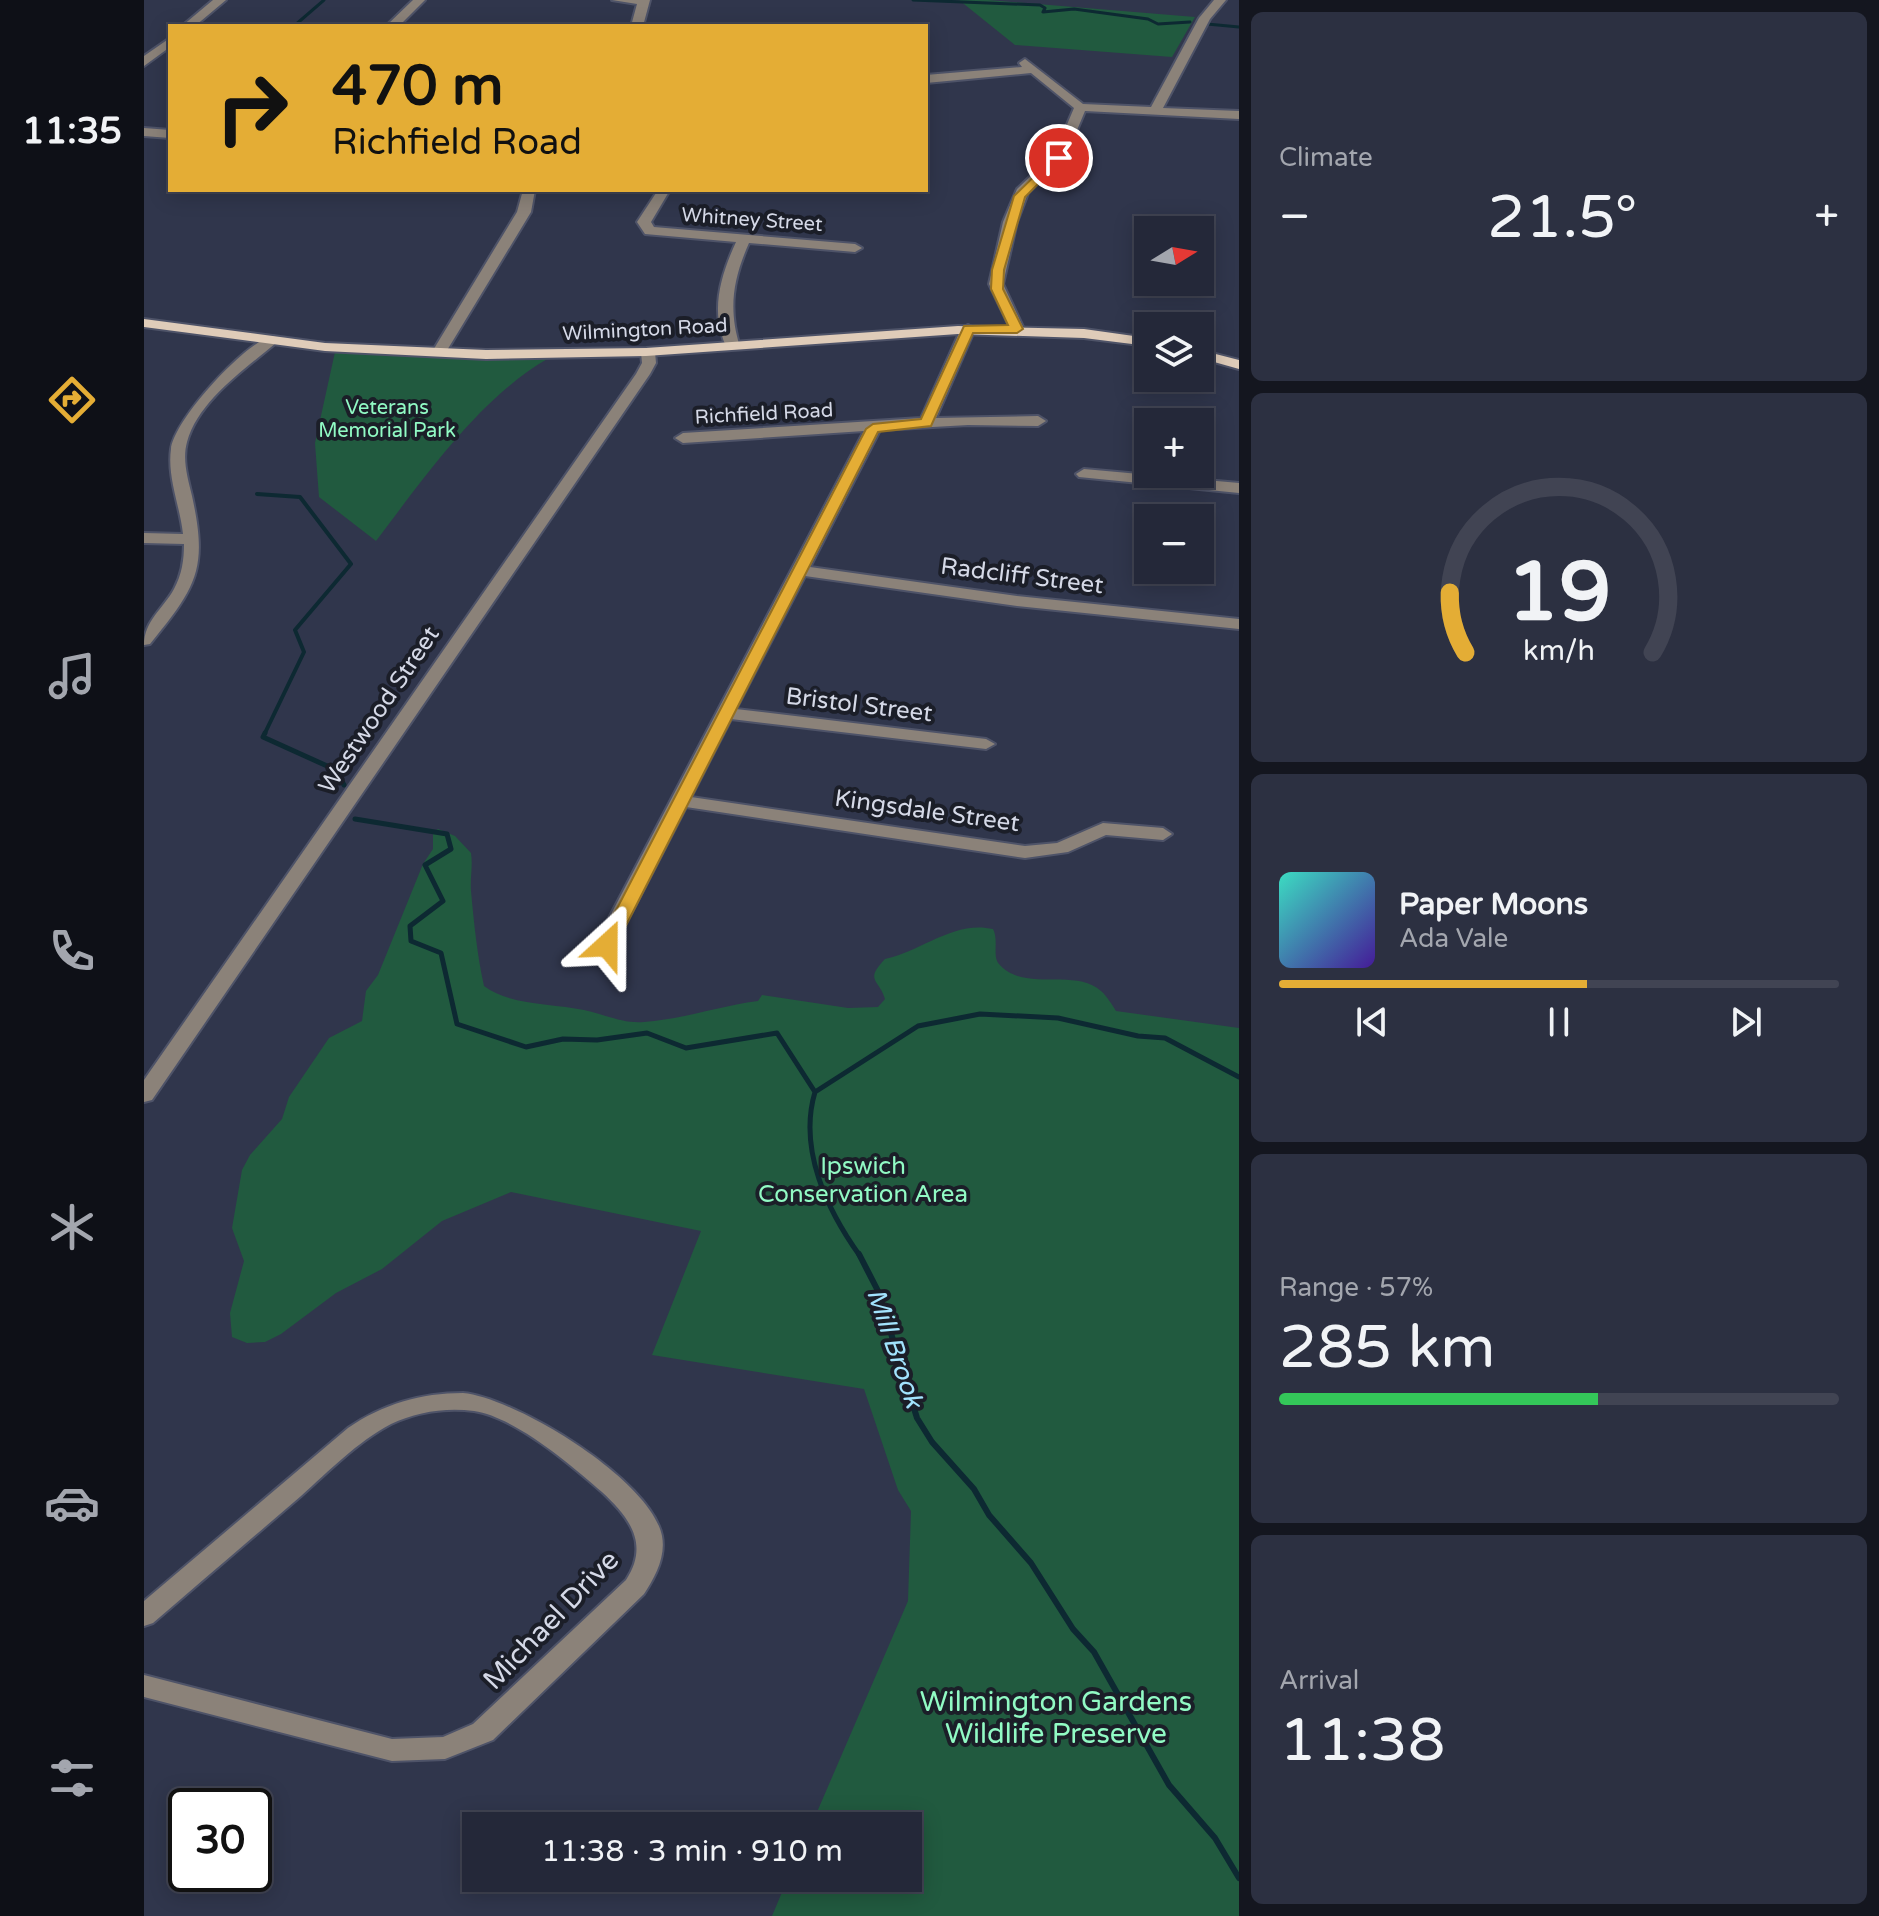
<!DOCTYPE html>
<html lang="en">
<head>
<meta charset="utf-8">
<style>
  body { margin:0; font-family:"Varela Round",sans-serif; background:#2c3041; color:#f1f3f6; height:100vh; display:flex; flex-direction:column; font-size:30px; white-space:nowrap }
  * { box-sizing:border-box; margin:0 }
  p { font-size:26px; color:#a3a6ae }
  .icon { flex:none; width:44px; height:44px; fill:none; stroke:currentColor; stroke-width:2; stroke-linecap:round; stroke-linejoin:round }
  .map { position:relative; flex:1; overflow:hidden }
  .side { display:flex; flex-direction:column; gap:12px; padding:12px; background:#14161f; width:640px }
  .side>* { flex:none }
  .guide { position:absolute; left:24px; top:24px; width:760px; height:168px; border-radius:0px; box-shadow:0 4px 20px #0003,0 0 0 2px #414453; background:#e4ad35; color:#111; overflow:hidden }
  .needle { width:52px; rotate:79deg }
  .buttons { position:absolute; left:990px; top:216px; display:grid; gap:16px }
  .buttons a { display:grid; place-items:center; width:80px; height:80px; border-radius:0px; background:#242839; box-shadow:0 4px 20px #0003,0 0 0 2px #414453; font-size:40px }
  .speed { position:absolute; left:24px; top:1788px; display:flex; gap:16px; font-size:40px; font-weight:700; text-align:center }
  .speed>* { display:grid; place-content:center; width:104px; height:104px; border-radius:50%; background:#242839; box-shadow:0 4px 20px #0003,0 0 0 2px #414453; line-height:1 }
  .speed .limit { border:4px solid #111; border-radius:12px; background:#fff; color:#111 }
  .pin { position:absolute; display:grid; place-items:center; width:68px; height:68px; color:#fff; margin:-34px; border:4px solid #fff; border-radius:50%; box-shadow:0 2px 8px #0007 }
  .me { position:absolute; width:88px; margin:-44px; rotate:24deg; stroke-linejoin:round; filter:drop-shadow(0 0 6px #0008) }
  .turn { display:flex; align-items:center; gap:28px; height:168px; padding:0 32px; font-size:36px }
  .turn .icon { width:104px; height:104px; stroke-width:2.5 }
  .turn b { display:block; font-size:56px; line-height:68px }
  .big { font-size:60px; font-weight:600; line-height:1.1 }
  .side .widget { flex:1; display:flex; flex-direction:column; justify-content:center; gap:12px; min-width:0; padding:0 28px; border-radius:12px; background:#2c3041 }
  .side .dial { align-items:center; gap:0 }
  .dial svg { height:208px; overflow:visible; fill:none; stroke:#414453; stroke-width:7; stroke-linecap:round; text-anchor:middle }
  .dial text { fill:#f1f3f6; stroke:none }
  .song { display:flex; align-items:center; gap:24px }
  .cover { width:96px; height:96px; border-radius:12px; background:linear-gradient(135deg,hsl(170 70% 55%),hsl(260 70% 35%)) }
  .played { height:8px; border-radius:4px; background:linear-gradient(90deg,#e4ad35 55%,#414453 55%) }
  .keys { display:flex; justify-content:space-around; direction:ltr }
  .heat { display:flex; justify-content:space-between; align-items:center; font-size:44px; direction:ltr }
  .charge { height:12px; border-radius:6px; background:linear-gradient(90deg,#34c759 57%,#414453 0) }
  .trip { position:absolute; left:318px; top:1812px; width:460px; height:80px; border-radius:0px; background:#242839; box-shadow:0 4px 20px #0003,0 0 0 2px #414453; font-weight:600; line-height:80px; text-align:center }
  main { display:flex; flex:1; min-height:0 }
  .menu { display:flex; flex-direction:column; width:144px; justify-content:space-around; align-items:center; background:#0e1017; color:#a3a6ae }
  .menu .icon { width:56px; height:56px }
  .menu .selected { color:#e4ad35 }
  .menu b { font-size:36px; color:#f1f3f6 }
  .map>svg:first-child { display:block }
</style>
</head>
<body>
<main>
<nav class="menu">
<b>11:35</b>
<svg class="icon selected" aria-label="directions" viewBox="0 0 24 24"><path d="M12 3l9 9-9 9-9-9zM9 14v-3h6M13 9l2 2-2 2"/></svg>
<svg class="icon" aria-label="music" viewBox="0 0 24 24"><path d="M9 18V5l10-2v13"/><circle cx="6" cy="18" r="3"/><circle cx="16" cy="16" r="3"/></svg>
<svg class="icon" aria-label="phone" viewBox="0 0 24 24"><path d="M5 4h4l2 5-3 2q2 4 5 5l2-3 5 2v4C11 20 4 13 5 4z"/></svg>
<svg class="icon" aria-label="climate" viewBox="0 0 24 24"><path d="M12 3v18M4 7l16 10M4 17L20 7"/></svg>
<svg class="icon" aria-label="car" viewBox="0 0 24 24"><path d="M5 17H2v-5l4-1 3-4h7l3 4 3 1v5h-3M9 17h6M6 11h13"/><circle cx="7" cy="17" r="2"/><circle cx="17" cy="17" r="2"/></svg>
<svg class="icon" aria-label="filters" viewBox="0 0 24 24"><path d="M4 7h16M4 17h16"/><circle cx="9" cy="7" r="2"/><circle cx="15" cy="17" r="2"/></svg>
</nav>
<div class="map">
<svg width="1095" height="1916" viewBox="0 0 1095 1916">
  <rect width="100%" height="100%" fill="#30364c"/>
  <path fill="#215a3f" d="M815,0H844L1051,17L1028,57L871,45Z
    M191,352L403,357L405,358C336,397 280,478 232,541L175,497L171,443Z
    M294,829L311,836L327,853C329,866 326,878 327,891C330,923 333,954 340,986C367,1006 408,1003 440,1010C460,1014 479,1024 500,1022C540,1019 575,1006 614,1001L618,995L704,1008L734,1007L741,999C735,979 720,981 741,959C778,951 810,920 849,929C855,940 848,956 855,964C880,993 931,967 957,991C963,996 968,1005 972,1011L1095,1028V1916H628L644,1878H764V1826H667L764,1601L767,1511L754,1490L720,1389L508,1355L557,1231L367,1192L298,1221L238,1269L192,1293L137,1334L121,1342L103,1343L88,1337L86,1313L100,1261L88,1228L98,1170L106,1155L138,1119L145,1097L185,1038L218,1021L222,991L234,975L279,864L289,849V832Z"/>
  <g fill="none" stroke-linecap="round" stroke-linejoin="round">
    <path stroke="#0d2932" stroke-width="3" d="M769,0L896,5L901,8L899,12L930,9L1004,19L1014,24L1046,22
      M1063,24L1095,27
      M150,26L180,0"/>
    <path stroke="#0d2932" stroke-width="4" d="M113,494L156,497L207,564L151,630L160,652L120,735"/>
    <path stroke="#0d2932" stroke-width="5" d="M121,733L119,737L192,770L200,785
      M211,819L303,834L307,849L281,865L299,901L266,926L267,941L297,953L313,1024L382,1047L419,1039L453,1040L503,1033L542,1048L633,1033L671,1092
      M716,1256C683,1210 654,1149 671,1092L774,1026L836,1014L914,1018L994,1036L1021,1038L1095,1077"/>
    <path stroke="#0d2932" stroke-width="6" d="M715,1254L734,1291L773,1418L788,1442L830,1489L845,1515L887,1563L929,1629L950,1652L1025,1785L1071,1838L1095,1878"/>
    <defs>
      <path id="minor" d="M69,0H82L51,26H38Z
        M269,0H281L255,26H242Z
        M468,0H506L499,26H487L493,4Z
        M1070,0H1082L1066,19L1019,108L1095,111V119L941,111L923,154L884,193L873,222L859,284L880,329L868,332L845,284L859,222L873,189L911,153L930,108L887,73L782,83V75L878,67L875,63L881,59L939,104L1007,107L1055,18Z
        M26,38V47L0,66V56Z
        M0,128L26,130V138L0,136Z
        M379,190H391L387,212L302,352L290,355L288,352L373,212Z
        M514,190H526L507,222L510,227L711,244L718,248L711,252L605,243C589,279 584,309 596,347L584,350C565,314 576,277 592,242L501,234L493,222Z
        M824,325L831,329L792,418L894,416L902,421L894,426L824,425L736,430L666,567L873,596L1095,619V629L873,606L661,576L592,709L842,739L851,744L842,749L587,719L547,797L881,846L913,843L959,823L1019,828L1028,834L1019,840L962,835L924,852L881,858L542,807L474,939L481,969L478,973H464L454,939L720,431L539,443L531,438L539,433L777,418L817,329Z
        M127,336L132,337V343C101,369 54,401 43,442C38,460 44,479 48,496C64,569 53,586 6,644L0,645C0,621 19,609 30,589C38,574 40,560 40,544L0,543V533L39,534C36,506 23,477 27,449C31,419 99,345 127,336Z
        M504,348L511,352L512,363L506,374L8,1100L0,1102V1080L492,374L498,363L497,352Z
        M940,469L1095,483V493L935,477L932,474Z
        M319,1393C372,1398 507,1480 518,1536C522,1557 511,1577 500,1594L349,1740L301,1759L248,1761L0,1697V1675L248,1739L299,1737L329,1724L482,1580C506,1544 485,1517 458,1492C427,1465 371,1417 330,1411C302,1407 272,1412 247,1424C213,1442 185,1471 157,1496C108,1538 58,1581 9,1623L0,1626V1601L204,1428C239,1404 277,1393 319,1393Z"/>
      <path id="major" d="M0,319L181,343L342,350L502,348L814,326L940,329L1004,338V346L940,338L814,334L502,356L342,359L181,351L0,327Z
        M1056,350L1095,360V369L1056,358Z"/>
    </defs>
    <use href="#minor" stroke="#4e5368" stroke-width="4"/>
    <use href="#major" stroke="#4e5368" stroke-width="4"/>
    <use href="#minor" fill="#8b8279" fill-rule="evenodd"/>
    <use href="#major" fill="#dfccb9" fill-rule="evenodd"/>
  </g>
  <path fill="#e4ad35" stroke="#947022" stroke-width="2" d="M911,156L920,158L881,197L860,270L859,289L879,329L873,333H829L787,426L734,432L472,945L470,949H457L454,945L722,429L729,424L777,419L820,326L864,325L847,289L848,270L870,196Z"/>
  <g text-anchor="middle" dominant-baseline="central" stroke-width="8" stroke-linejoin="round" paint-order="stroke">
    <g font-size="20" fill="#d5d9e7" stroke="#1b1e28">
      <text transform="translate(608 220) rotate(4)">Whitney Street</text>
      <text transform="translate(501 330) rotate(-3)">Wilmington Road</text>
      <text transform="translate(620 414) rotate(-3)">Richfield Road</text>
    </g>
    <g font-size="20" fill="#91fac4" stroke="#1b1e28">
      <text x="243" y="408">Veterans<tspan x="243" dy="23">Memorial Park</tspan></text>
    </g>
    <g font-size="24" fill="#d5d9e7" stroke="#1b1e28">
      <text transform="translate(878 576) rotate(7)">Radcliff Street</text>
      <text transform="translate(715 705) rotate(7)">Bristol Street</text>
      <text transform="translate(235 710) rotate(-56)">Westwood Street</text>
      <text transform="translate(783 811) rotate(8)">Kingsdale Street</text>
    </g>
    <g font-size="24" fill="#91fac4" stroke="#1b1e28">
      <text x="719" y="1166">Ipswich<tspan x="719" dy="28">Conservation Area</tspan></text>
    </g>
    <g font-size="26" font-style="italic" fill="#a2e3fd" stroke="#1b1e28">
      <text transform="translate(751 1348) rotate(71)">Mill Brook</text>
    </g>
    <g font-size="28" fill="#d5d9e7" stroke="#1b1e28">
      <text transform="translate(407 1620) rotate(-46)">Michael Drive</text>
    </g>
    <g font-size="28" fill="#91fac4" stroke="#1b1e28">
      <text x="912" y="1702">Wilmington Gardens<tspan x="912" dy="32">Wildlife Preserve</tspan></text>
    </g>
  </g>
</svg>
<div class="buttons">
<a><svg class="needle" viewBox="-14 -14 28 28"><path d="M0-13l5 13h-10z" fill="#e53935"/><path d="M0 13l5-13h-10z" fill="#a3a6ae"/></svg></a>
<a><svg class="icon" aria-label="layers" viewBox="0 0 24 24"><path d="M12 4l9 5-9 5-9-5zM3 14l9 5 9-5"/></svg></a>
<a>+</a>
<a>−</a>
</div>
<div class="speed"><div class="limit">30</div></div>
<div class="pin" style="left:915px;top:158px;background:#d93025"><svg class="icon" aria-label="arrive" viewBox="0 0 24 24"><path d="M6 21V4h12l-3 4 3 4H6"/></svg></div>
<svg class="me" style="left:463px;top:945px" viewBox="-20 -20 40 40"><path d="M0-17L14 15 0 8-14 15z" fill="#e4ad35" stroke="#fff" stroke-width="4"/></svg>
<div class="trip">11:38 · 3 min · 910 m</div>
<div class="guide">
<div class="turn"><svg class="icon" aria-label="right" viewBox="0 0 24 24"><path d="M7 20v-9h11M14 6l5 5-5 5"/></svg><div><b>470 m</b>Richfield Road</div></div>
</div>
</div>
<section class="side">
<div class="widget"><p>Climate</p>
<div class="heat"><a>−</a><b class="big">21.5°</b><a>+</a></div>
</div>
<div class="widget dial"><svg viewBox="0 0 100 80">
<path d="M14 69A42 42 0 1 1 86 69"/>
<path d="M14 69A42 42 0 0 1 8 46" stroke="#e4ad35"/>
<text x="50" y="56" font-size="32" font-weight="700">19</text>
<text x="50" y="72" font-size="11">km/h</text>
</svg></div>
<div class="widget">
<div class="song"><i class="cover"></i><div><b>Paper Moons</b><p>Ada Vale</p></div></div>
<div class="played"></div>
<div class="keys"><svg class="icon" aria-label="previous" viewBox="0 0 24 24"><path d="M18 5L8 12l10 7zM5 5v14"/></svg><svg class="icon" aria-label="pause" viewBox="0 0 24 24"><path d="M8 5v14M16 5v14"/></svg><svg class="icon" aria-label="next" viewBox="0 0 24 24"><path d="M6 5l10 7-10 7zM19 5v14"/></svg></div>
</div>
<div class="widget"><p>Range · 57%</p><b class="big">285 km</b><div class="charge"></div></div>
<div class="widget"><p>Arrival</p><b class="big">11:38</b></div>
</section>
</main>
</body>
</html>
